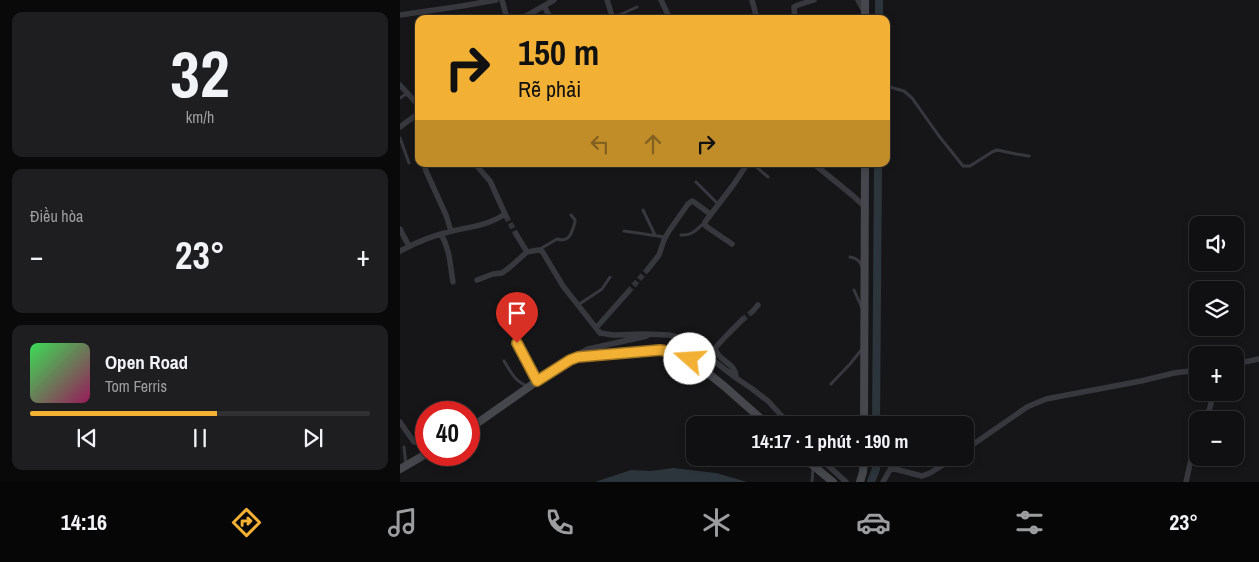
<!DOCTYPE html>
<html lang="vi">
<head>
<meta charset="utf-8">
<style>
  body { margin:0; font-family:"Archivo Narrow",sans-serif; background:#1e1e20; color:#f1f3f6; height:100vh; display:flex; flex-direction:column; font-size:19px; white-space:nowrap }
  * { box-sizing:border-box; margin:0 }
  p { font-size:16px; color:#9c9d9f }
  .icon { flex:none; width:28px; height:28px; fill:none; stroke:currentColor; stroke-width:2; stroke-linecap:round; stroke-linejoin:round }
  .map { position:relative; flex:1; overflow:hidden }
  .details { display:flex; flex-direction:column; gap:12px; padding:12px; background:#09090a; width:400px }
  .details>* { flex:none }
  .banner { position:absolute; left:15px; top:15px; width:475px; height:152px; border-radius:10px; box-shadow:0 2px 8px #0003,0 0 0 1px #303032; background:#f2b134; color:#111; overflow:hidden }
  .buttons { position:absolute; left:789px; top:216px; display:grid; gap:10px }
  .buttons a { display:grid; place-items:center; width:55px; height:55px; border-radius:10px; background:#101012; box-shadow:0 2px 8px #0003,0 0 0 1px #303032; font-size:25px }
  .speed { position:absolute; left:15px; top:401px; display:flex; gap:10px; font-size:25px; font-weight:700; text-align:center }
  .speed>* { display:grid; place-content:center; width:65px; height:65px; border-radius:50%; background:#101012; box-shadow:0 2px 8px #0003,0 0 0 1px #303032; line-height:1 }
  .speed .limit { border:8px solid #d22; background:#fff; color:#111 }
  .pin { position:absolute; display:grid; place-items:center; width:42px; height:42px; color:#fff; margin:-51px -21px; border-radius:50% 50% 50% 0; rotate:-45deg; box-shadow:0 0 5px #0007 }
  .pin .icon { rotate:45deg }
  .me { position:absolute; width:55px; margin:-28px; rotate:289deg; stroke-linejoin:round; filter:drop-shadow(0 0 4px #0008) }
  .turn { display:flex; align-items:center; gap:18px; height:105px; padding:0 20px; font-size:22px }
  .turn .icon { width:65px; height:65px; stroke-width:2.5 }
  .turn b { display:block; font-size:35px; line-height:42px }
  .lanes { display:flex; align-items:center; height:48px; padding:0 20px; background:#0003; justify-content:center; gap:25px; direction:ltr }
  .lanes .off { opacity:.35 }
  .big { font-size:38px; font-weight:700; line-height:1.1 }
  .details .tile { flex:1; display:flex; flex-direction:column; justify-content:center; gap:8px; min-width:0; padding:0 18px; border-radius:10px; background:#1e1e20 }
  .details .dial { align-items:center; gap:0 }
  .dial b { font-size:65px; line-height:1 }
  .song { display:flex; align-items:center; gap:15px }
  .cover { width:60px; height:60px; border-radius:8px; background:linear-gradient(135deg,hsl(130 70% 55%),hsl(330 70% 35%)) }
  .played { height:5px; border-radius:2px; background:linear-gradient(90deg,#f2b134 55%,#303032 55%) }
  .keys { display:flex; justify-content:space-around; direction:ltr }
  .heat { display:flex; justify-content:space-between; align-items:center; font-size:28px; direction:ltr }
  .trip { position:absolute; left:286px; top:416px; width:288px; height:50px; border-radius:10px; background:#101012; box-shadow:0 2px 8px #0003,0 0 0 1px #303032; font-weight:700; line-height:50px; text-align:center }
  .tabs { display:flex; height:80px; justify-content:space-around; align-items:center; background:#060607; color:#9c9d9f }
  .tabs .icon { width:35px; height:35px }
  .tabs .selected { color:#f2b134 }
  .tabs b { font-size:22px; color:#f1f3f6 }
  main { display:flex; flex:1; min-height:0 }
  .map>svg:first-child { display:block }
</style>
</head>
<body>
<main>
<section class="details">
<div class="tile dial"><b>32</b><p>km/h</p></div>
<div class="tile"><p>Điều hòa</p>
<div class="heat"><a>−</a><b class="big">23°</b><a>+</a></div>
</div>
<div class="tile">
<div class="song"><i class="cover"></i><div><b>Open Road</b><p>Tom Ferris</p></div></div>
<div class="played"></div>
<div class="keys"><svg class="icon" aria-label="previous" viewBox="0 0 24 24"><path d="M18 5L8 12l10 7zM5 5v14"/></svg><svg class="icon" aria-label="pause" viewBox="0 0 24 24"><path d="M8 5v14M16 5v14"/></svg><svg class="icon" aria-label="next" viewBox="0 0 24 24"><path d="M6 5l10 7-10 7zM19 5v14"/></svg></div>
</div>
</section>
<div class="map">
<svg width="859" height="482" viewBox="0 0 859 482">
  <rect width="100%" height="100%" fill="#161618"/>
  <path fill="#2c353c" d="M273,468L316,473L347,482H195L231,470L251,471Z"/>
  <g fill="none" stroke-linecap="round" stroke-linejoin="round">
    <path stroke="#2c353c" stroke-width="8" d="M479,19V0
      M476,425L478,164
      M471,482L476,469V458"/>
    <path stroke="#333438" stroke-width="5.5" stroke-dasharray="5.5 3" stroke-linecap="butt" d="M106,216L116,234
      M228,292L248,269
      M342,320L353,311"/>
    <path stroke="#37383d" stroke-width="3" d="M213,18L237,7
      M486,86L504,91L512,98L539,136L563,166H570L592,152L597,150L616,154L629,156
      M0,98L6,94
      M0,138L9,163
      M353,164L368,177
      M296,182L318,204
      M243,210L255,235
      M224,231L265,237
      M281,235C292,236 297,229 305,222
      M140,249L157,239C169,243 172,233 175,222V220L171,215
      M450,257C456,258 460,260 462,267
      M454,290L462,308
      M178,305L202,289L210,277
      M117,343L137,380
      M104,361C111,372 115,382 128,386
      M431,384L450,364L462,349
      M4,447L6,465
      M483,458L484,461L491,468
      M412,482L413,467"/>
    <path stroke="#37383d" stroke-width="5.5" d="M102,0L107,19
      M207,0L213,19
      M261,0L270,19
      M352,0L357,19
      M458,0L464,11
      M144,6L151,19
      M0,15L62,6L96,0
      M118,19L128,15L154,0
      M395,19L394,7L398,5L414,0
      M0,85L19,106
      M0,127L19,113
      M25,164V167L26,171L46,215L51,231
      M75,164L90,181L106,216
      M414,164L452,195L465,207
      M0,229L9,246
      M41,234C50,249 50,265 53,282
      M116,234L127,252L139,250L142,251L163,286L200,333L213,335L245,334L269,335L281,338L291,343L336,378L351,388L368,401L390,425
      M332,244L307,227L305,225V222L334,184L347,164
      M0,251C17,242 34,235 52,231C71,227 89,225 105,214
      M248,269L259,255L264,240L269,231L288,204L292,201L294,202L310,214
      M77,280L93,274L102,273L109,268L127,252
      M353,311L358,305
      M196,328L228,292
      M173,357L188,349L247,336
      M835,364L859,359
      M336,378C337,363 317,361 315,348L327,335L342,320
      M806,420L811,404L810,392
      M0,422L14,442L26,443
      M565,450L627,407L646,399L741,381L774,373L798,370
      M420,458L446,482
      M483,482L491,468L522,476L530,473L554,458
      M786,482L793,450L798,438"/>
    <path stroke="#45474d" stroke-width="8" d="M465,19V0
      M464,425L465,164
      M69,429L143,377L169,360L178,357L260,350L280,353L290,359L324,386L368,425
      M404,458L433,482
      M0,469L26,454
      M460,482L463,472L464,458"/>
  </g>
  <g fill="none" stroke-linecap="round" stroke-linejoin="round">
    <defs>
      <path id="route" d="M117,343L137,381L170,360L178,357L260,350L280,353L290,359"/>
    </defs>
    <use href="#route" stroke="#9d7322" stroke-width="12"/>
    <use href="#route" stroke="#f2b134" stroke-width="9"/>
  </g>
</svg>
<div class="buttons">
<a><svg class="icon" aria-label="sound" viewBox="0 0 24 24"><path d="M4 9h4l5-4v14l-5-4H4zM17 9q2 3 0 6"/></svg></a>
<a><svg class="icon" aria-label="layers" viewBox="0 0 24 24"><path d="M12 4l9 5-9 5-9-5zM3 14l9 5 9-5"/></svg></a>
<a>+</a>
<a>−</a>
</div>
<div class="speed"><div class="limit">40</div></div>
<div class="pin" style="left:117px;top:343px;background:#d93025"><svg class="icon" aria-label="arrive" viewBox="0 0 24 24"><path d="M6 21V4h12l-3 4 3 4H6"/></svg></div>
<svg class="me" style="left:290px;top:359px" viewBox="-20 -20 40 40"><circle r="19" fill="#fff"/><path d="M0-13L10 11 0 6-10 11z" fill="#f2b134"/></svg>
<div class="trip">14:17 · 1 phút · 190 m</div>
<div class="banner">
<div class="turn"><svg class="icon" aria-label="right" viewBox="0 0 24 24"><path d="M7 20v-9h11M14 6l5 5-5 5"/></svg><div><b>150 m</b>Rẽ phải</div></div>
<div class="lanes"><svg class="icon off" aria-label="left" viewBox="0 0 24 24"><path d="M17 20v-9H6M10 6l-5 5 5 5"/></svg><svg class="icon off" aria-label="ahead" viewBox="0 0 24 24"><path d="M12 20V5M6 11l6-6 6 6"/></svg><svg class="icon" aria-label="right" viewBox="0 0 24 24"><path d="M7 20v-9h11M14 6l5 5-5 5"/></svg></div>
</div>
</div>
</main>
<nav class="tabs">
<b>14:16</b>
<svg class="icon selected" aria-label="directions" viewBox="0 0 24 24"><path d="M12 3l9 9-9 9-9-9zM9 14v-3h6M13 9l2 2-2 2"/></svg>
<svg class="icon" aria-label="music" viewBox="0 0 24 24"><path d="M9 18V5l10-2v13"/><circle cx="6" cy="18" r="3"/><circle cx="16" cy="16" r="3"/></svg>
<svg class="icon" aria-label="phone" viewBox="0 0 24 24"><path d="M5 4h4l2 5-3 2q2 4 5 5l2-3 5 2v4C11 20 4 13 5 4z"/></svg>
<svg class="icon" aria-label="climate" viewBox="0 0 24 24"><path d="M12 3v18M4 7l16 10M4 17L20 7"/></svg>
<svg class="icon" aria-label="car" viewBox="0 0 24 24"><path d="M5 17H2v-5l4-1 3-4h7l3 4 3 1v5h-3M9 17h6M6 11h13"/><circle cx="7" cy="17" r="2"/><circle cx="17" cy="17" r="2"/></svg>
<svg class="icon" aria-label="filters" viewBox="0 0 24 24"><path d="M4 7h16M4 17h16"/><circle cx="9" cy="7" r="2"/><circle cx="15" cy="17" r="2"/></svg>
<b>23°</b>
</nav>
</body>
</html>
